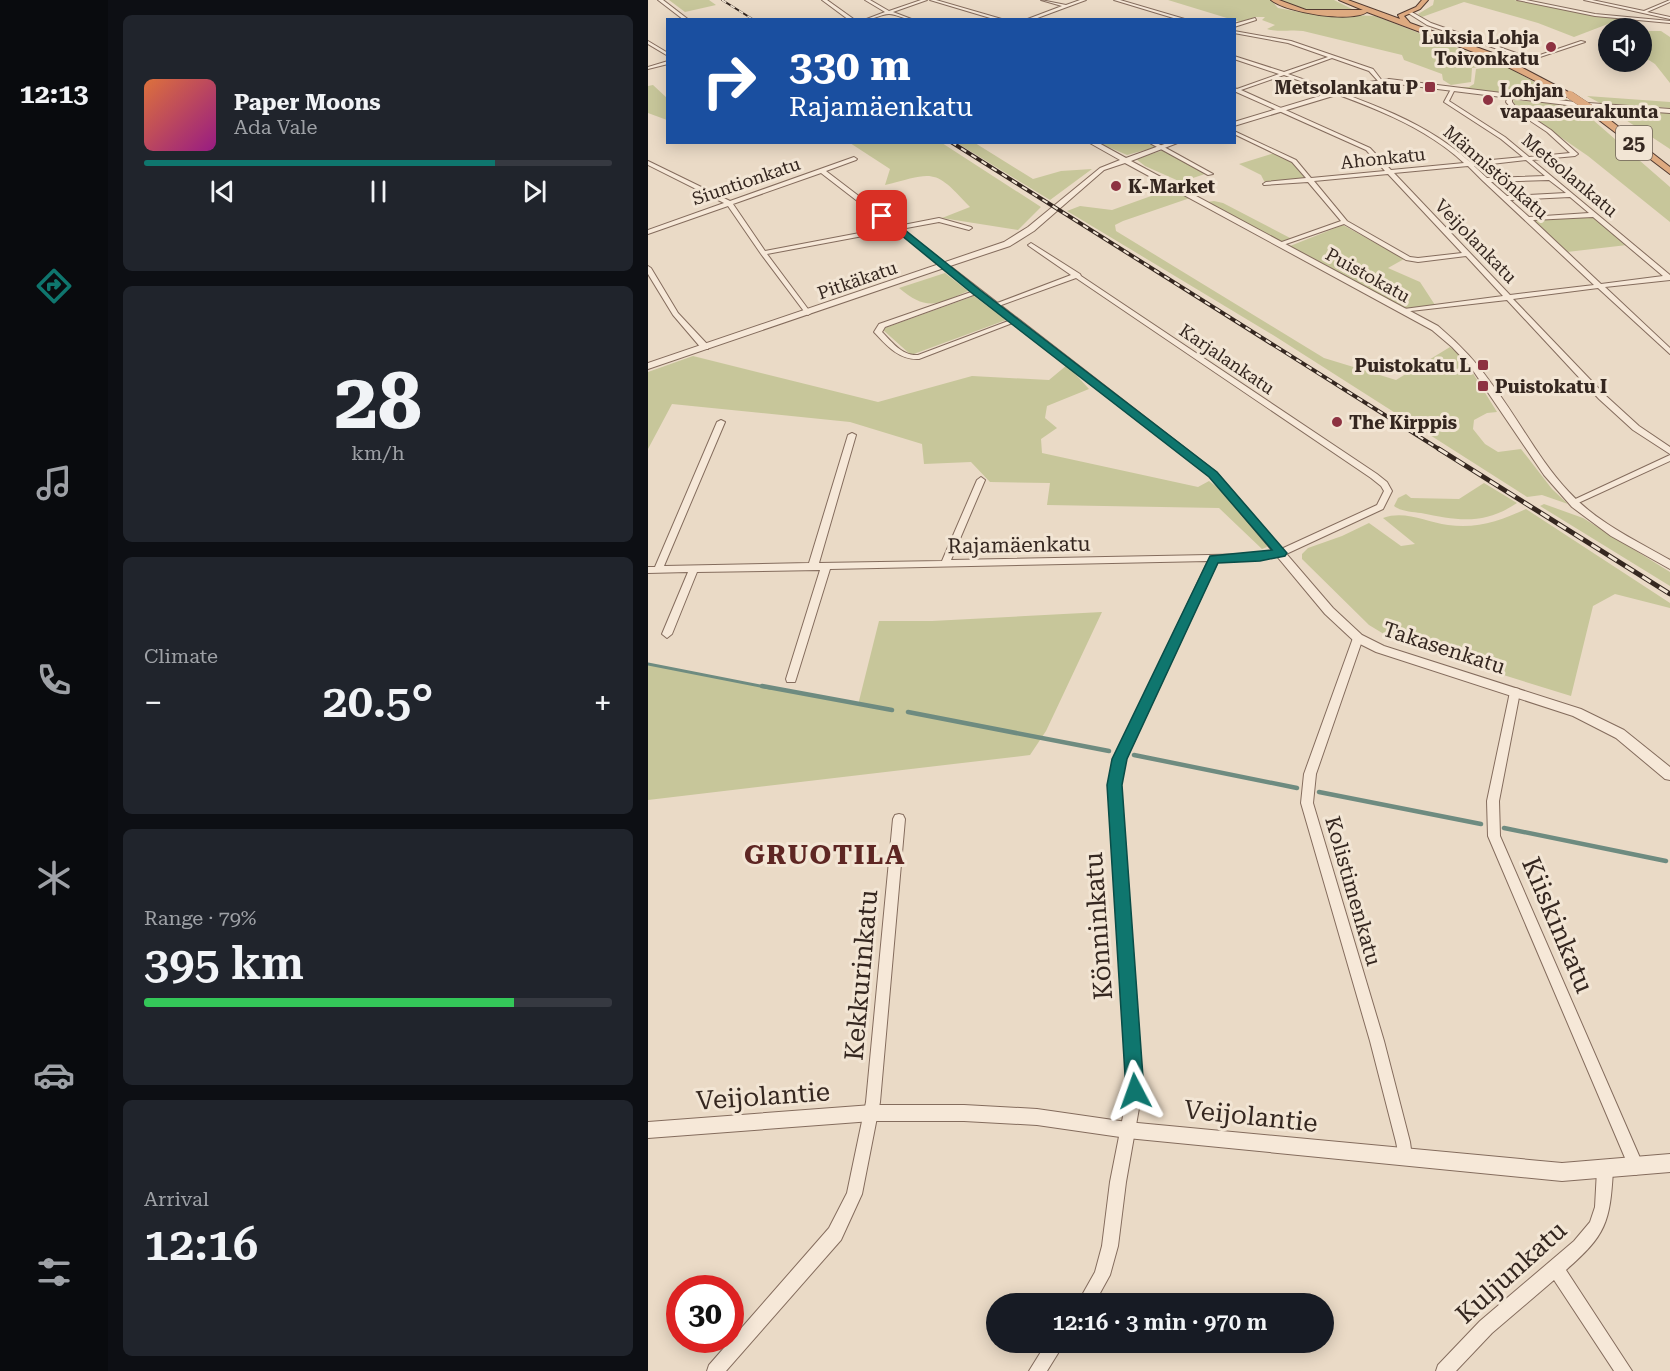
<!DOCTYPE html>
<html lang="en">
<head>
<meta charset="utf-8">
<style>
  body { margin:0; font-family:"Roboto Serif",serif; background:#20242c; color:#f1f3f6; height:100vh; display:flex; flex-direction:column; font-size:22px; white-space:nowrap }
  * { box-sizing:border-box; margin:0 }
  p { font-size:20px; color:#9ea1a6 }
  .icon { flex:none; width:33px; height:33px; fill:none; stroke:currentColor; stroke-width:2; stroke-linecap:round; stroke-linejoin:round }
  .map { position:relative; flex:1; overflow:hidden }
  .details { display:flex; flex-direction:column; gap:15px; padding:15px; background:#0d0f14; width:540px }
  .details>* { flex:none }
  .top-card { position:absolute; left:18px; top:18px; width:570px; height:126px; border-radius:0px; box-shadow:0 3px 15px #0003; background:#1a4fa0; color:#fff; overflow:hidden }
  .fabs { position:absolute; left:950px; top:18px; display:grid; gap:12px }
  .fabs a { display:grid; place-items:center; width:54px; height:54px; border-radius:50%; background:#171b24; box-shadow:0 3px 15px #0003; font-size:30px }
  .speed { position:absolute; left:18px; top:1275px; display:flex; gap:12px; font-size:30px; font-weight:700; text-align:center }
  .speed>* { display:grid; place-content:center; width:78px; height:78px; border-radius:50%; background:#171b24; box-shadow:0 3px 15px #0003; line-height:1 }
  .speed .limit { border:9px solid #d22; background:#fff; color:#111 }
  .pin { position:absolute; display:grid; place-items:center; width:51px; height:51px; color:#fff; margin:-26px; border-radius:12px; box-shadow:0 3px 9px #0006 }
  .me { position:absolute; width:66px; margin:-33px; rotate:356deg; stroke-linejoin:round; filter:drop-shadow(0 0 4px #0008) }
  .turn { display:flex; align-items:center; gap:21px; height:126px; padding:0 24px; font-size:27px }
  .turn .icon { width:78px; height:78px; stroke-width:2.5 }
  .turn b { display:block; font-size:42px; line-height:51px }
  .big { font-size:45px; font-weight:600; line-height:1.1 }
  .details .card { flex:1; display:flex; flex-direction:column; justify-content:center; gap:9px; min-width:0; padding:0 21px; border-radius:9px; background:#20242c }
  .details .dial { align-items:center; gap:0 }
  .dial b { font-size:78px; line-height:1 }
  .song { display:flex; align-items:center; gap:18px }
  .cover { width:72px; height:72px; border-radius:9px; background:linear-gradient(135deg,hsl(20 70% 55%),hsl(310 70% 35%)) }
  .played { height:6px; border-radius:3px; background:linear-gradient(90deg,#0f766e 75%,#363941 75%) }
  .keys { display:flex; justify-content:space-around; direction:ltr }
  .heat { display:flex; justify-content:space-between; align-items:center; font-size:33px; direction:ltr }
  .charge { height:9px; border-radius:4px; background:linear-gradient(90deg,#34c759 79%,#363941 0) }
  .trip { position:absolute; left:338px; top:1293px; width:348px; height:60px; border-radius:30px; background:#171b24; box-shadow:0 3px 15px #0003; font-weight:600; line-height:60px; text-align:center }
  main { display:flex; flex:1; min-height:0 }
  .tab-bar { display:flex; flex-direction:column; width:108px; justify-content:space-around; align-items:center; background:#090b0e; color:#9ea1a6 }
  .tab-bar .icon { width:42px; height:42px }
  .tab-bar .on { color:#0f766e }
  .tab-bar b { font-size:27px; color:#f1f3f6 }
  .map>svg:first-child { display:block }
</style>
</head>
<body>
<main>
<nav class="tab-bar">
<b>12:13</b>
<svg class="icon on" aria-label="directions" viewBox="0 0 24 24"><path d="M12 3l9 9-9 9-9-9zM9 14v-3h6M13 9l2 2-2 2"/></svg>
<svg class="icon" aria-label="music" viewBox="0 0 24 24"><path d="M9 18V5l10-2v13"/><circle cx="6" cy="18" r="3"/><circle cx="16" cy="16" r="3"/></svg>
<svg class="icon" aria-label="phone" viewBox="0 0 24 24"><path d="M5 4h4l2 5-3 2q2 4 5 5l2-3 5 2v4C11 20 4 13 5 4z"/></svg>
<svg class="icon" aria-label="climate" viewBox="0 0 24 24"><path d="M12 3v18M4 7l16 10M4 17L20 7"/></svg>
<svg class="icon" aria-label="car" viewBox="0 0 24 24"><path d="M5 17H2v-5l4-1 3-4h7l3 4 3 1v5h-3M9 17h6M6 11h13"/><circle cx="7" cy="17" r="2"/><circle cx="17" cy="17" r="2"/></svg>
<svg class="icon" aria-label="filters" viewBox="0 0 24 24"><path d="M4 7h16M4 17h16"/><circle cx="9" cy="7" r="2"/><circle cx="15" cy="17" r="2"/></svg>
</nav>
<section class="details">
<div class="card">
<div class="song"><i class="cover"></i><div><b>Paper Moons</b><p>Ada Vale</p></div></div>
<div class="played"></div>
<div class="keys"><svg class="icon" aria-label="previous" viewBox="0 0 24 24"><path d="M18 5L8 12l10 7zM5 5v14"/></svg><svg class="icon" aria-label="pause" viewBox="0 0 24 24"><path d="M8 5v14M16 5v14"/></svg><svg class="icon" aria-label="next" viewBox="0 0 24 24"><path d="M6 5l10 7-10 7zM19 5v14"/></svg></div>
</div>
<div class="card dial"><b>28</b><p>km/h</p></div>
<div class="card"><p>Climate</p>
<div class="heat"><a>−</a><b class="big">20.5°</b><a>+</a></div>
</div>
<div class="card"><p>Range · 79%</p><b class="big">395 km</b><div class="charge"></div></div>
<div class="card"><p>Arrival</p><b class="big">12:16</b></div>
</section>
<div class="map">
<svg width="1022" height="1371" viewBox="0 0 1022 1371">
  <rect width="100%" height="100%" fill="#eadac6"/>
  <path fill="#c7c69a" d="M21,0H61L68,5L37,12Z
    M520,0H623L630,8L657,13L727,16L851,64L824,68L823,82L803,85L795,80L794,74L756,60L754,55L655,31C641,29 632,33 619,29L627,25L614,20L617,17H607L592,22Z
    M629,0H686L704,9C683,18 649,8 629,0Z
    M786,0H866L973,19L926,37L890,23L816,2L774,17L770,14L785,5Z
    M979,21L998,31H1013L1022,37V83L1007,64L993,55V28H962Z
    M855,65L922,101L805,87H821L826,84L828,69Z
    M5,85L19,98V120L0,113V86Z
    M939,96L1022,102V108L952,103Z
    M865,100L929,106L1022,187V222L940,156L866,105Z
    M961,109L1022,113V149Z
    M202,143H294L393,207L370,230L294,218L322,207C286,168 287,172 237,185L242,169Z
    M309,143H327L385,179L413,171L444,169L402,200Z
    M451,143H498L508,147L479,155Z
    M516,150L558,173L557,174L533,182L497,166L488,159Z
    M626,153L645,162L658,179L617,183L613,175L591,164Z
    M520,190H526L542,198L475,221L467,225L468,231L676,358L748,380L802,347L816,359L849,412L839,413L826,420L825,429L837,444L850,452L873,449L904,489L920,504L894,495L879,497L625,335L419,211L432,206L464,210Z
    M566,201L575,203L644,239L635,243L559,202Z
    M945,217L979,245L919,252L884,219Z
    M695,225L756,259L740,268L772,282L787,305L758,310L642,246Z
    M297,273L320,291C289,305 278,311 251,288Z
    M326,296L358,320L263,355L234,329Z
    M45,356L230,402L324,376L401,380L419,365L441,389L399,406L397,418L409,428L393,439L394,453L550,487L561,481L574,491L617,541L619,547L614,549L571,508L399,505L402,483L342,482L323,462L276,464L274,444L202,422L24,404L0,449V372Z
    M836,483L869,503C836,525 811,521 773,513C764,512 752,511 746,506L750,498L758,494L763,498L811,499Z
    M896,504L935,518L1022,572V586L892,506Z
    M878,509L1022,603V608L967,594L945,606L923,696L749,642L721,625L654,559V554L660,548L694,536L721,523L753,546L767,544L735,518C757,510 778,522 800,525C829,529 852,521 878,509Z
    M454,612L398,731L382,755L0,800V664L210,705L231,621H284Z"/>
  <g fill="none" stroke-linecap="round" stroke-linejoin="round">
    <path stroke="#6e8b80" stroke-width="3" d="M0,664L122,688"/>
    <path stroke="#6e8b80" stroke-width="4.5" d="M114,686L244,710
      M260,712L461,751
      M486,755L649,788
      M671,792L833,824
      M856,828L1018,861"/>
    <defs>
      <path id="minor" d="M10,0H15L41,20H36Z
        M217,0H222L241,11L273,0H279L245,12L266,20C257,20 249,14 241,14C233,14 225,20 216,20L237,12Z
        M282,0H288L357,20H349Z
        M393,0L418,5L432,0H438L384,20H377L414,6Z
        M466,0H472L540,20H532Z
        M936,0H944L996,11L1022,0V2L999,12L1022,17V19Z
        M760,11H762L783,23L871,54L889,56L933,41L937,42L889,58L870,56L779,25L760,13Z
        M607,18L608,20L586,27V24Z
        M586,31L643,41L725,69L735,82H731L721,71L684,58L640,74C702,96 773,117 822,162L875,157L853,139L796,102L803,89L805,88L807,89L801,101L857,137L881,157L922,153L899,132L863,108L858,102L860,96L864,97V102L867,106L903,130L929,153L930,154L927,156L884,160L1022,275V280L957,287L1022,348V354L950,288L865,299L957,395L991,426L1022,447V454L985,430L951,399L859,300L754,312V310L756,309L855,296L818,256L770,262L758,260L696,224L635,245H631V243L693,221L660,182L616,185L615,184L618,182L658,178L644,162L586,134V131L648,160L663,178L737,171L718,150L586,91V88L589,89L631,74L586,59V56L636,72L680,57L640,43L586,33ZM636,75C697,98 768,118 816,163L743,170L722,148L593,90ZM878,160L897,176L839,178L826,166ZM820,166L835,181L946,285L862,295L746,173ZM740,174L814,253L770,258L762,257L699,221L666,181ZM901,180L918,193L859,196L843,182ZM922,197L941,213L881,217L862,200ZM945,217L1015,276L953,284L885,220Z
        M0,41L20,53V56L0,44Z
        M20,61V64L0,69V67Z
        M500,142H507L565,174L560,175Z
        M206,157L209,159L208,160L178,171L250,226L291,218L323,227L324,228L321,230L291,222L253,229L300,265V267H296L247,230L119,254L163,313L160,315L158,314L113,254L80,206L0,234V230L76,203L0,165V161L82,201ZM173,173L243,227L117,251L85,204Z
        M383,243L432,274L433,276L729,474L739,482L744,491L735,509L636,555L612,560L570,561L478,759L473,785L494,1091L478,1182L470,1246L462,1275L446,1304H429L447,1272L454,1246L462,1182L480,1091L461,785L466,759L560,561L182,569L148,679L147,682H139L138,679L172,570L49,572L24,634L19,638L14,634L40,572L0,573V567H7L69,422L73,420L77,422L16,566L161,563L200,435L204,433L208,435L171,563L294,561L329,480L333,477L337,480L303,560L612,554L631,550L729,505L736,491L733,486L723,478L428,278L348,307H344V305L423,275L381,246L380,245Z
        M0,266L3,268L30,313L60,345V349H54L25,315L0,274Z
        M329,290L332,292L331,293L237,327L234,332C244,342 254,356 270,355L363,320H367V322L271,359C251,360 239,346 226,332L231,324Z
        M1022,455V461L928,504H922L921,502Z
        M710,634L715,638L668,774L665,803L736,1041L762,1142L764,1157L762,1162L757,1164L752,1162L748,1142L722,1041L653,803L656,774L705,638Z
        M867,688L871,689L872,692L851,801L852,836L996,1167L993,1172L988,1175L983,1172L840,836L839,801L862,692L863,689Z
        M251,814L255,815L257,819L232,1102L214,1194L193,1240L78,1371H59L61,1365L181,1228L199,1193L218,1102L245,819L247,815Z
        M957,1162L962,1165L965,1170C962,1223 958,1235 918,1270L984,1371H966L906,1280L844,1333L808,1371H788L790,1365L832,1321L926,1241L942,1222L947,1207L949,1170L952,1165Z
        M399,1342H417L399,1371H381Z"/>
      <path id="tertiary" d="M174,0H179L207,20H201Z
        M869,0H878L947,14L1022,21V23L947,16Z
        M741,79L927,102L1022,109V113L927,106L741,83L718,86L586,126V122L715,83Z
        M440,142H449L478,158L522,142H532L483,161L790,326C810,343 828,361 843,383C870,418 890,459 920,491C948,522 987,540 1022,560V569L963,536L924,507L896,475L822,366L804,347L784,330L477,163L456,170L386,231L362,246L302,266L568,472L685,608L714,635L736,646L933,709L976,730L1022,767V780L1017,779L968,738L925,716L728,652L706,641L677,614L562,476L296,268L0,369V363L356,242L380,227L452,168L472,160Z
        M224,1105H316L389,1109L479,1122L914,1163L1022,1154V1172L914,1181L479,1138L389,1125L316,1121H224L0,1138V1122Z"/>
      <path id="trunk" d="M623,0H631L658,10H715L691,0H700L752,19L750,15L768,7L774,0H780L772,9L756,16L762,23L850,55L926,95L919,97L844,59L719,12C704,23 639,13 623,0Z
        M947,113H953L1022,167V174L947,117Z"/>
    </defs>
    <use href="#minor" stroke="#846c5d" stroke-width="2"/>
    <use href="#tertiary" stroke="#846c5d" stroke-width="2"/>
    <use href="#trunk" stroke="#523b31" stroke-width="2"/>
    <use href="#minor" fill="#f6e8d8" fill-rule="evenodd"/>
    <use href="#tertiary" fill="#f6e8d8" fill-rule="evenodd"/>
    <use href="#trunk" fill="#deaa80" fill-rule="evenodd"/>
    <defs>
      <path id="rail-far2" d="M74,0L106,20"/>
      <path id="rail-far1" d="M303,142L794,451"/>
      <path id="rail" d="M791,449L1022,594"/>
    </defs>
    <use href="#rail-far2" stroke="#352720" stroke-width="2"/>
    <use href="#rail-far1" stroke="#352720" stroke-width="4"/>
    <use href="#rail" stroke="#352720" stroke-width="5"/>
    <use href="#rail-far2" stroke="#f2e5d4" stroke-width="1.5" stroke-dasharray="5" stroke-linecap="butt"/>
    <use href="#rail-far1" stroke="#f2e5d4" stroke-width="2" stroke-dasharray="6" stroke-linecap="butt"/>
    <use href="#rail" stroke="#f2e5d4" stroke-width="3" stroke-dasharray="10" stroke-linecap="butt"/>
    <defs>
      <path id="trunk-bridge-far1" d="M922,95L955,117"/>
      <path id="trunk-bridge" d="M953,115L956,117"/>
    </defs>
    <use href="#trunk-bridge-far1" stroke="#523b31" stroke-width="8" stroke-linecap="butt"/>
    <use href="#trunk-bridge" stroke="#523b31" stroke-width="10" stroke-linecap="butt"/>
    <use href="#trunk-bridge-far1" stroke="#deaa80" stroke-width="8"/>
    <use href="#trunk-bridge" stroke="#deaa80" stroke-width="9"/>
  </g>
  <path fill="#0f766e" stroke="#0a4d48" stroke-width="1.5" d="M231,214H237L332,290L569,472L639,553L637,556L612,561L570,563L479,759L474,785L496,1091L493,1098L487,1100L480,1098L478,1091L459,785L464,759L562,556L624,550L561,477L325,294L231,217Z"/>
  <g fill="#8d3241" stroke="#f2e5d4" stroke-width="2">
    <circle cx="903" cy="47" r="6"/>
    <rect x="776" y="81" width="12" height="12" rx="3"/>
    <circle cx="840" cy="100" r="6"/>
    <circle cx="468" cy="186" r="6"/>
    <rect x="829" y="359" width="12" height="12" rx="3"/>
    <rect x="829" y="380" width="12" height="12" rx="3"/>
    <circle cx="689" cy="422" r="6"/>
  </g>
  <g text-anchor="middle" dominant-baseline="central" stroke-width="6" stroke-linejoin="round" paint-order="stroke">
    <g font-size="18" font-weight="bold" fill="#352720" stroke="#f2e5d4" text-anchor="start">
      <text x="891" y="37" text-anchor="end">Luksia Lohja<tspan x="891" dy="21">Toivonkatu</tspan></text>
      <text x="770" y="87" text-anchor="end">Metsolankatu P</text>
      <text x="852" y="90">Lohjan<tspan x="852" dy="21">vapaaseurakunta</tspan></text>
      <text x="480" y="186">K-Market</text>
      <text x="823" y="365" text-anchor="end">Puistokatu L</text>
      <text x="847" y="386">Puistokatu I</text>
      <text x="701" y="422">The Kirppis</text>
    </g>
    <g font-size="18" fill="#352720" stroke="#f2e5d4">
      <text transform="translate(735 158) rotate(-6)">Ahonkatu</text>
      <text transform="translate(848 172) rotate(41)">Männistönkatu</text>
      <text transform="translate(922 175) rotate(40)">Metsolankatu</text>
      <text transform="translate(98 181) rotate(-19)">Siuntionkatu</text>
      <text transform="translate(828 241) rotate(46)">Veijolankatu</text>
      <text transform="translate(720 275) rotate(29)">Puistokatu</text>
      <text transform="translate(209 280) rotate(-19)">Pitkäkatu</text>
      <text transform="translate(579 359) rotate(34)">Karjalankatu</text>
    </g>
    <rect fill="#f2e5d4" stroke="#6e6056" stroke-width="1.5" x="968" y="126" width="36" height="34" rx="4.5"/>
    <g font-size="20" font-weight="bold" fill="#352720">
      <text x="986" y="143">25</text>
    </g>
    <g font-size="21" fill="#352720" stroke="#f2e5d4">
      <text transform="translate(371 545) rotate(-1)">Rajamäenkatu</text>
      <text transform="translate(796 648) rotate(18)">Takasenkatu</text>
      <text transform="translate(705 891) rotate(74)">Kolistimenkatu</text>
    </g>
    <g font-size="26" fill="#352720" stroke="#f2e5d4">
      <text transform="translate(910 925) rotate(67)">Kiiskinkatu</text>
      <text transform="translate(450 926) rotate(-94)">Könninkatu</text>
      <text transform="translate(213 975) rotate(-85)">Kekkurinkatu</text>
      <text transform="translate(115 1096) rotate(-4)">Veijolantie</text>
      <text transform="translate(603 1116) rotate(6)">Veijolantie</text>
      <text transform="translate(863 1272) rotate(-42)">Kuljunkatu</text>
    </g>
    <g font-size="27" font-weight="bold" letter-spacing="1.5" fill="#5e2623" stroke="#f2e5d4">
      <text x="177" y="855">GRUOTILA</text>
    </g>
  </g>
</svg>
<div class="fabs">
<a><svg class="icon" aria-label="sound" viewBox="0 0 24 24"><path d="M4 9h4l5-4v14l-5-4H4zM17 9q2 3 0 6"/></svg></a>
</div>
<div class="speed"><div class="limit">30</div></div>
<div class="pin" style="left:234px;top:216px;background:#d93025"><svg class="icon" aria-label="arrive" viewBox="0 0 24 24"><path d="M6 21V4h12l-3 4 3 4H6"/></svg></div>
<svg class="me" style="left:487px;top:1091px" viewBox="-20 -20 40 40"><path d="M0-17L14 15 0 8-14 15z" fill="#0f766e" stroke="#fff" stroke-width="4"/></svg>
<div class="trip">12:16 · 3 min · 970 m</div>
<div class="top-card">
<div class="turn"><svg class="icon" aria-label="right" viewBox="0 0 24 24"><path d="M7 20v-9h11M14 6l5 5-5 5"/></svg><div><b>330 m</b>Rajamäenkatu</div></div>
</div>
</div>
</main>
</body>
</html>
